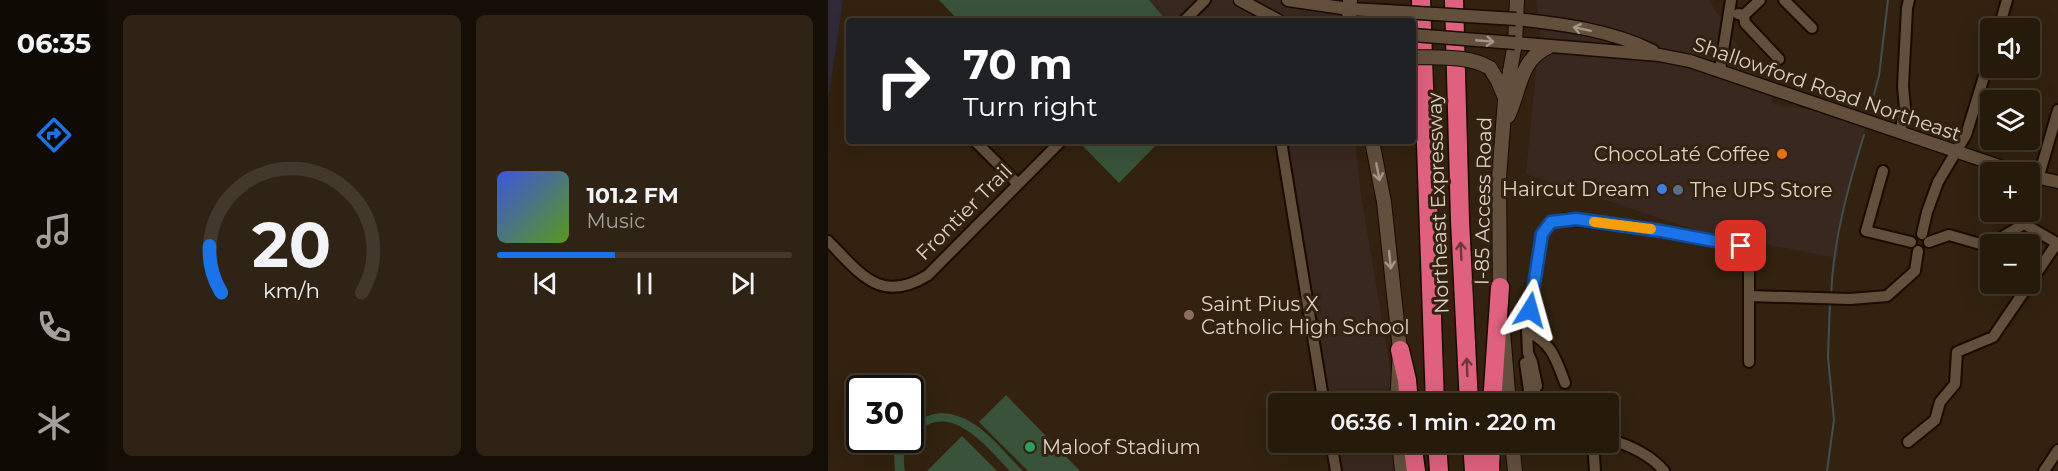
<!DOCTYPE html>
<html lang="en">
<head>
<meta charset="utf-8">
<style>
  body { margin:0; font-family:Montserrat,sans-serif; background:#2e2314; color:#f1f3f6; height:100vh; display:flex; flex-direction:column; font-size:22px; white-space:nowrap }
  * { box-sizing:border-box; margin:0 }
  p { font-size:20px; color:#a4a19d }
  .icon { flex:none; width:33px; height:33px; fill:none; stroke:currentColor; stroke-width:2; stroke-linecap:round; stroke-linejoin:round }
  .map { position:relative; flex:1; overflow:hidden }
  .panel { display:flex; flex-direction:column; gap:15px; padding:15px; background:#150e06; width:720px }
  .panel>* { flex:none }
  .hud { position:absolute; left:18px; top:18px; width:570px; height:126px; border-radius:6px; box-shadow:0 6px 24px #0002,0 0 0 2px #42382c; background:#202124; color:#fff; overflow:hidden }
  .controls { position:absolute; left:1152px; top:18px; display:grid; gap:12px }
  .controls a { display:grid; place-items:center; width:60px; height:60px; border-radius:6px; background:#261a0b; box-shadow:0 6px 24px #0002,0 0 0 2px #42382c; font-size:30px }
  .speed { position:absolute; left:18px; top:375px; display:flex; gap:12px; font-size:30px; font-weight:700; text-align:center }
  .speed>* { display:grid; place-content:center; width:78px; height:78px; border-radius:50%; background:#261a0b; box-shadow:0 6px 24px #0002,0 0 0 2px #42382c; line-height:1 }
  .speed .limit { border:3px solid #111; border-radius:9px; background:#fff; color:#111 }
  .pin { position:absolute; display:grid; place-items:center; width:51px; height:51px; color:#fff; margin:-26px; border-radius:12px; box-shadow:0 3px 9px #0006 }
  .me { position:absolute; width:66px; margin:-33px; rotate:8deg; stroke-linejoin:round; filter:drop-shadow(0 0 4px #0008) }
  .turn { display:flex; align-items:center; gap:21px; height:126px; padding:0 18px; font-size:27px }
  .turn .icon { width:78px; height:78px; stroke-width:2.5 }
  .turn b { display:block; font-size:42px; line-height:51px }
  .panel .widget { flex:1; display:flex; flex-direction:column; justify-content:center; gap:9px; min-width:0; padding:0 21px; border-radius:9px; background:#2e2314 }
  .panel .dial { align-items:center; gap:0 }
  .dial svg { height:156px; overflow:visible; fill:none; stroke:#42382c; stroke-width:7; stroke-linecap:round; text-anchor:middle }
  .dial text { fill:#f1f3f6; stroke:none }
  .song { display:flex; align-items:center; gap:18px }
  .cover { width:72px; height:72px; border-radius:9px; background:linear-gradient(135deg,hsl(230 70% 55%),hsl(90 70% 35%)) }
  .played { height:6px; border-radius:3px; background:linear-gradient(90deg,#1a73e8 40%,#42382c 40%) }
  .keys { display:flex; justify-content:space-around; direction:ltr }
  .panel .tiles { flex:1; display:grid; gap:15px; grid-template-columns:repeat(2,1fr) }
  .trip { position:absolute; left:440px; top:393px; width:351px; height:60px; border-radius:6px; background:#261a0b; box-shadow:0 6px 24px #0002,0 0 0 2px #42382c; font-weight:600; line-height:60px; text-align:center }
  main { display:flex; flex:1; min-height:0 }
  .tabs { display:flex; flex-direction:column; width:108px; justify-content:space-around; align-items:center; background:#0f0a04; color:#a4a19d }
  .tabs .icon { width:42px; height:42px }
  .tabs .selected { color:#1a73e8 }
  .tabs b { font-size:27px; color:#f1f3f6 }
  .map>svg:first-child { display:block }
</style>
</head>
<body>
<main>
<nav class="tabs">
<b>06:35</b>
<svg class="icon selected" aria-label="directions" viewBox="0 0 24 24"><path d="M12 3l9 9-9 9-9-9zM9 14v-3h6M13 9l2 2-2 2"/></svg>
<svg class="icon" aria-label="music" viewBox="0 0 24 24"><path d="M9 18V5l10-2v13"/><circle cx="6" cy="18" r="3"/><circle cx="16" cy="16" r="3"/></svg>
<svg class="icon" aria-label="phone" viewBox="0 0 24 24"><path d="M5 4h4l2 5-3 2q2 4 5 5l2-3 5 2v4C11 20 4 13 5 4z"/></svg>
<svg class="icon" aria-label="climate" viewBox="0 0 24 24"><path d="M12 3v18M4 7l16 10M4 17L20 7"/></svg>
</nav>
<section class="panel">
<div class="tiles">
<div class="widget dial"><svg viewBox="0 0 100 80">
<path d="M14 69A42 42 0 1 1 86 69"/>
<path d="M14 69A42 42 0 0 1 8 45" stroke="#1a73e8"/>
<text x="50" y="56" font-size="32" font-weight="700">20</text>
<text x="50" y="72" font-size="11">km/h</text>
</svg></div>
<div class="widget">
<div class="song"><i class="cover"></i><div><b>101.2 FM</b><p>Music</p></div></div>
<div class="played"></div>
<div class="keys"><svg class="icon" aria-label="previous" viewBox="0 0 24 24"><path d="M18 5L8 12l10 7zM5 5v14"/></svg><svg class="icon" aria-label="pause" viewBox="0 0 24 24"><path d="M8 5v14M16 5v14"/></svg><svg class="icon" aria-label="next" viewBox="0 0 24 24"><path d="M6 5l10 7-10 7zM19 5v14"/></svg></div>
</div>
</div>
</section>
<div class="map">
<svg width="1230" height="471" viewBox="0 0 1230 471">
  <rect width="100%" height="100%" fill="#32220f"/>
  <path fill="#392820" d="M321,0H515L516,21H339Z
    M708,0H881L947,105L1003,111L1038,125L1010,230V258L880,234L698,174L712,29Z
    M456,141H527L533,195L568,403H498Z
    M504,443H568L567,471H509Z"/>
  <path fill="#302939" d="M0,0H15L0,101Z"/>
  <path fill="#38533a" d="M111,0H321L339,21H131Z
    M250,141H332L291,183Z
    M178,395L252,471H200L151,422Z
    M112,413C149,414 171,447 195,471H182C158,447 121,397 86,436C77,445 74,458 77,471H67L66,454L72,440H82L83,426C92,418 100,415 112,413Z
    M134,436L169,471H99Z"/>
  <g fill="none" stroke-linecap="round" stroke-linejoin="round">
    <path stroke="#424e51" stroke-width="2" d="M1042,109L1051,76L1060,0
      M1003,296C1005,241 1020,187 1036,135
      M999,471L1006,420L1000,357L1002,301"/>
    <defs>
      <path id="minor" d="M956,0L984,28
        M910,14L916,15L932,0
        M916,15L917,23L951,59
        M356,21L377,0
        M1171,28L1179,0
        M892,70L903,0
        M1072,133L1077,108L1075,86L1079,8L1081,0
        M147,141L189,183
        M453,141L496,404
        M1055,171L1038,231L1083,242
        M1210,179L1230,110
        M1094,234L1099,212L1110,182L1138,135L1162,57
        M0,241C32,273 52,305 100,275L233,141
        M921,296L1022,299L1059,296L1087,271L1090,251
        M699,331C724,343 728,359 737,383
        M681,402L698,398L701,390L697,363
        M698,404L709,386L704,362L700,353L699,331L714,234L723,222L738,219L833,231L913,246L921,255V362
        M732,404L733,400
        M780,439C801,445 822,454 836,471
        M503,442L508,471
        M765,442L767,471
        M1080,442L1107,420L1112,402L1127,384L1129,352L1165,337L1229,243L1196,224L1159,246L1121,235L1101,242
        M1216,471L1230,450"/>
      <path id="tertiary" d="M412,0L451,21
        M460,0L521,9L558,11
        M688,19C734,24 783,30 825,51
        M687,43L831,55L862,61L1189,172
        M1202,176L1230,182"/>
      <path id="secondary" d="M521,21L522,0
        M662,68L670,81L677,98
        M680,116C692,92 691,60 720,47
        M544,141L556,202L572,350L569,404
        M672,297L671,178L677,100L687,43L689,0
        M675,331L681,404
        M571,442L574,471
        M684,442L687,471"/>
      <path id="motorway" d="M593,0L607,404
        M626,0L632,220L641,404
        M572,350L579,380L581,404
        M664,404L672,287
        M584,442L588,471
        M609,442L611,471
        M644,442L646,471
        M662,471L663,442"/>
    </defs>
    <use href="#minor" stroke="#190b00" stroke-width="14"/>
    <use href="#tertiary" stroke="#190b00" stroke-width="15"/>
    <use href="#secondary" stroke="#190b00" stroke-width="16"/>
    <use href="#motorway" stroke="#190b00" stroke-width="21"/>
    <use href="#minor" stroke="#62503c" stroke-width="10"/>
    <use href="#tertiary" stroke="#62503c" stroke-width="12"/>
    <use href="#secondary" stroke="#62503c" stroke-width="14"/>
    <use href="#motorway" stroke="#df617f" stroke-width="18"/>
    <defs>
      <path id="tertiary-bridge" d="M558,11L688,19
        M585,35L687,43"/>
      <path id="secondary-bridge" d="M585,57C610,58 640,55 662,68"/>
    </defs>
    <use href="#tertiary-bridge" stroke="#190b00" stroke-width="15" stroke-linecap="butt"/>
    <use href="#secondary-bridge" stroke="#190b00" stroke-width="16" stroke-linecap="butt"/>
    <use href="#tertiary-bridge" stroke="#62503c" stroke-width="12"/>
    <use href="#secondary-bridge" stroke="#62503c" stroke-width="14"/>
  </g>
  <defs><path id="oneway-shaft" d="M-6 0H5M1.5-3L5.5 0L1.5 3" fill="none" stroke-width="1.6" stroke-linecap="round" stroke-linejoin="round" transform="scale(1.5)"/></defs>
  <g stroke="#a59787">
    <use href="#oneway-shaft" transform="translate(754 29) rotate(-168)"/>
    <use href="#oneway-shaft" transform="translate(657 41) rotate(5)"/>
    <use href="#oneway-shaft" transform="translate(550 172) rotate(79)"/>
    <use href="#oneway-shaft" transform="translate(562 260) rotate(84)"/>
  </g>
  <g stroke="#6f3836">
    <use href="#oneway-shaft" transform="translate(633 251) rotate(-93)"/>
    <use href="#oneway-shaft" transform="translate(639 367) rotate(-92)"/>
  </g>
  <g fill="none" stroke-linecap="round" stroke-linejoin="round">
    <defs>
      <path id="route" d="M702,310L714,234L723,222L748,219L833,231L913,246"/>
    </defs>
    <use href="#route" stroke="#114b97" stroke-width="15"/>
    <use href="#route" stroke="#1a73e8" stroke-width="10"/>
    <path stroke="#f59e0b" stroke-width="10" d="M766,222L823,229"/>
  </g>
  <circle fill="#e8710a" stroke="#32220f" stroke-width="2" cx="954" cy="154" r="6"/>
  <circle fill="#3f7fe0" stroke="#32220f" stroke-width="2" cx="834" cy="189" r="6"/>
  <circle fill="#5c6f8a" stroke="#32220f" stroke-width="2" cx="850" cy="190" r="6"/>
  <circle fill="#8d6e63" stroke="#32220f" stroke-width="2" cx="361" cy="315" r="6"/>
  <circle fill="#2e9e5b" stroke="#32220f" stroke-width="2" cx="202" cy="447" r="6"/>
  <g text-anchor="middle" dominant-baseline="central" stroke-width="6" stroke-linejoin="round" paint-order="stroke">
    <g font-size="20" fill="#dcd1c5" stroke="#32220f">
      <text transform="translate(999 89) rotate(19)">Shallowford Road Northeast</text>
      <text transform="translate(655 201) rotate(-89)">I-85 Access Road</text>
      <text transform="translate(610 203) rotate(-92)">Northeast Expressway</text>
      <text transform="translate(136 212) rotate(-45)">Frontier Trail</text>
    </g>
    <g font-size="20" fill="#dcd1c5" stroke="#32220f" text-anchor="start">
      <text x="942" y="154" text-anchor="end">ChocoLaté Coffee</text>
      <text x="822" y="189" text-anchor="end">Haircut Dream</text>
      <text x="862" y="190">The UPS Store</text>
      <text x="373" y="304">Saint Pius X<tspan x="373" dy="23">Catholic High School</tspan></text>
      <text x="214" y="447">Maloof Stadium</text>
    </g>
  </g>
</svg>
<div class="controls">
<a><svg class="icon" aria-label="sound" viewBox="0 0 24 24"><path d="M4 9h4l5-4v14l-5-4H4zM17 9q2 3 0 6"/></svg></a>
<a><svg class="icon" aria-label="layers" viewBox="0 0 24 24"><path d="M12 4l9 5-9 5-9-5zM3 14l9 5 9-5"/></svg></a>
<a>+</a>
<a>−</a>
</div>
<div class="speed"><div class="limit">30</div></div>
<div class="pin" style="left:913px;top:246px;background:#d93025"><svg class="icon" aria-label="arrive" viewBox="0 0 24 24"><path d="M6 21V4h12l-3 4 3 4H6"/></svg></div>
<svg class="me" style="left:702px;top:310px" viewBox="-20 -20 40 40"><path d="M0-17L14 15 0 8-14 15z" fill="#1a73e8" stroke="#fff" stroke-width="4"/></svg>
<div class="trip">06:36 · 1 min · 220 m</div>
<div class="hud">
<div class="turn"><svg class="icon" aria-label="right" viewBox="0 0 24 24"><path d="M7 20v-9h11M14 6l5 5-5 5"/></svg><div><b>70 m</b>Turn right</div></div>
</div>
</div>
</main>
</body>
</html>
